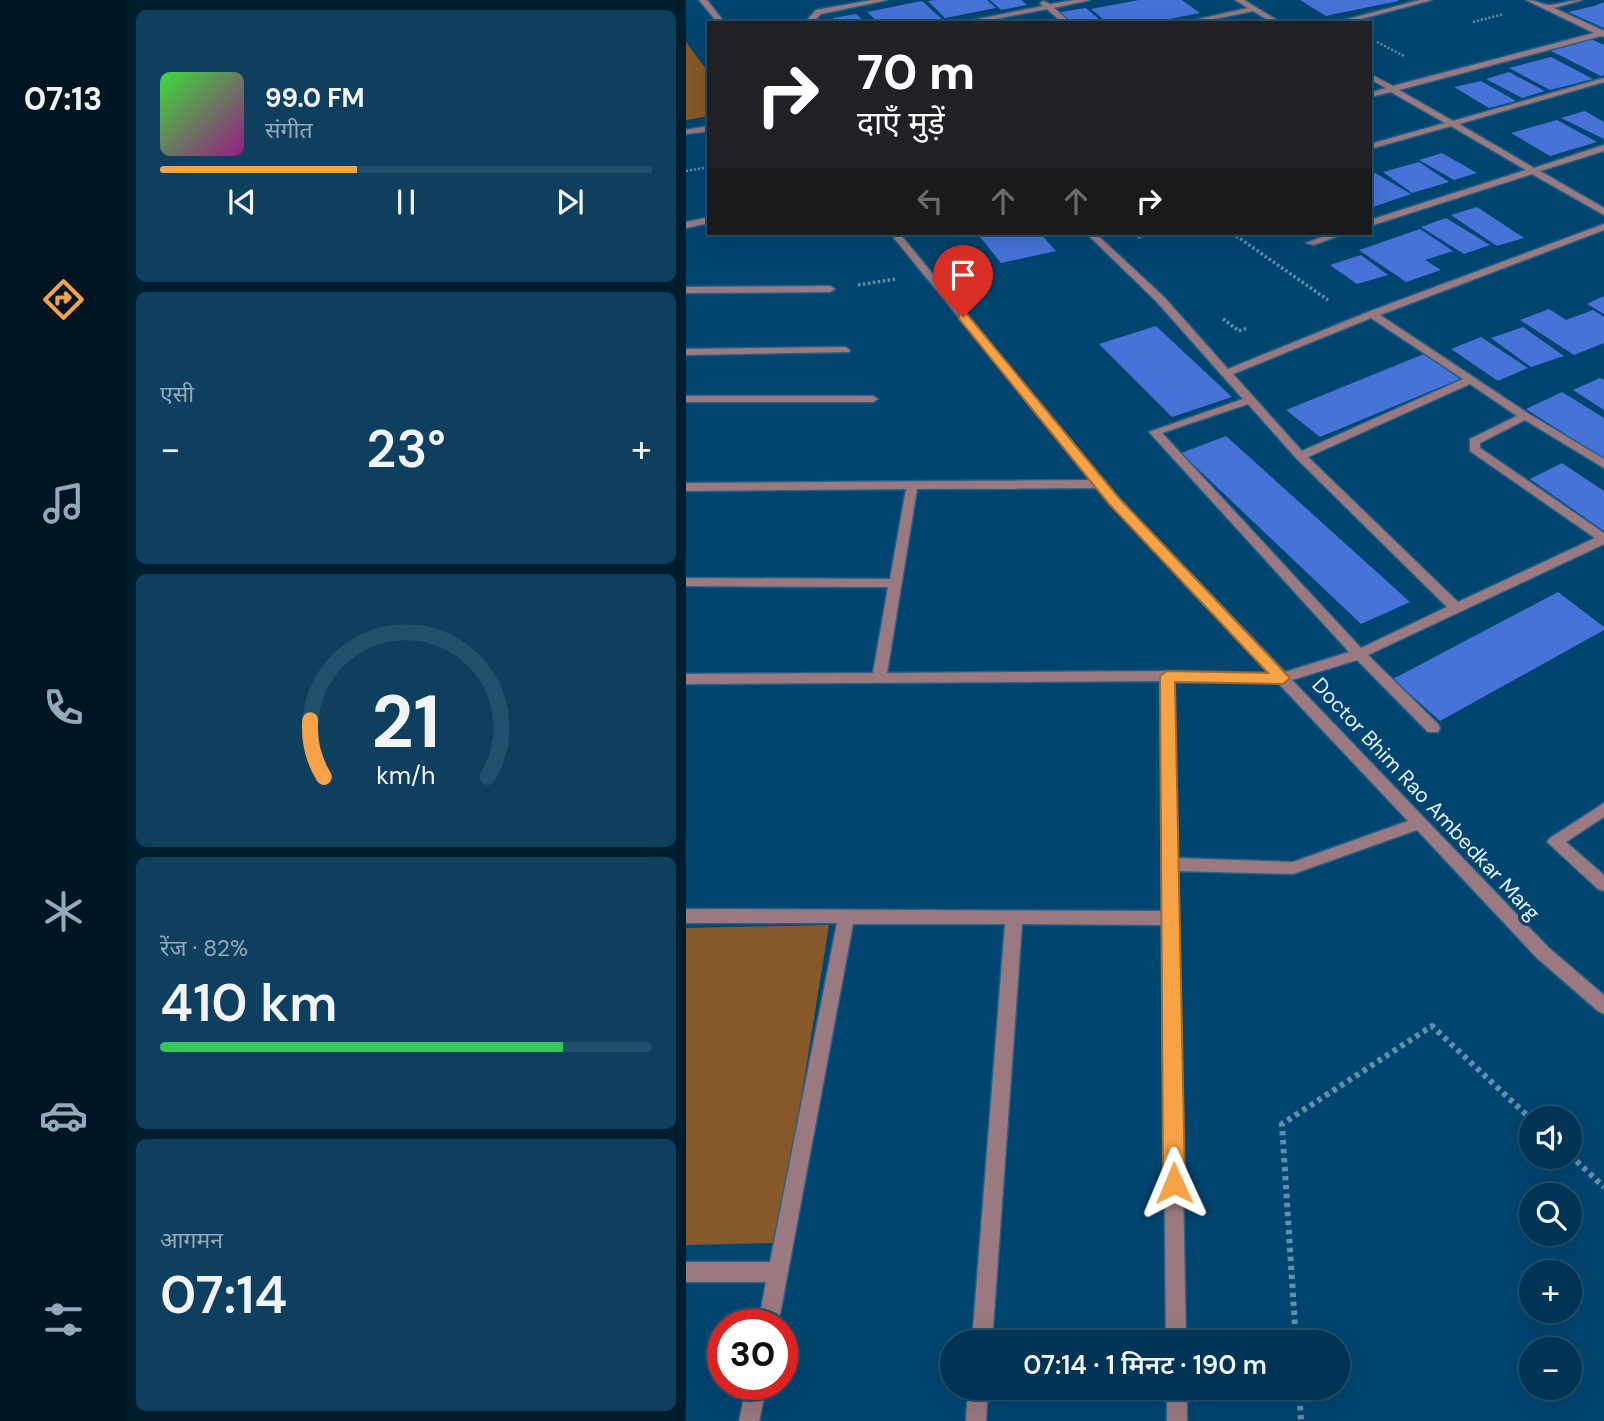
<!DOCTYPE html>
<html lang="hi">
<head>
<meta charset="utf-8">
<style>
  body { margin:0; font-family:"DM Sans","Noto Sans Devanagari",sans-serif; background:#0e3f5e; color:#f1f3f6; height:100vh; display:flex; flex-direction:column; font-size:26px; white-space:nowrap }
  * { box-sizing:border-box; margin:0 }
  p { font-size:23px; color:#95aab8 }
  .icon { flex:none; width:38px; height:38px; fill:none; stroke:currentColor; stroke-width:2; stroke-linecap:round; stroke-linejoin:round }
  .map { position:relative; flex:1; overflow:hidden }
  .panel { display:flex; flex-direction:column; gap:10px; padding:10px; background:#001d2e; width:560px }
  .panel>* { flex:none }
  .guide { position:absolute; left:21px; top:21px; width:665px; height:214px; border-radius:0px; box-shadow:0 7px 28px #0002,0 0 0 2px #224f6b; background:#202124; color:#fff; overflow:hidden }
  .tools { position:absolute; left:833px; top:1106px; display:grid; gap:14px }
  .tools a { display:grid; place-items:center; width:63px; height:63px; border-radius:50%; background:#003454; box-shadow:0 7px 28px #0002,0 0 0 2px #224f6b; font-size:35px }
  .speed { position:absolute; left:21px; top:1309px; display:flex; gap:14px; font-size:35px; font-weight:700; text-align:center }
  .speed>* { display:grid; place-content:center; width:91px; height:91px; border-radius:50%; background:#003454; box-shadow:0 7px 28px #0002,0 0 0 2px #224f6b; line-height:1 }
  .speed .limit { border:10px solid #d22; background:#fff; color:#111 }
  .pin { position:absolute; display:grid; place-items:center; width:60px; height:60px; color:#fff; margin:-72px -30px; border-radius:50% 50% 50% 0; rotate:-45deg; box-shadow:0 0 7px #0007 }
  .pin .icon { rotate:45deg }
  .me { position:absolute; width:77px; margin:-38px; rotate:359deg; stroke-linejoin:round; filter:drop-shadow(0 0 5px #0008) }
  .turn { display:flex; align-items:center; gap:24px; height:147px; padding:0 35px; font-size:32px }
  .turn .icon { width:91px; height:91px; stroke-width:2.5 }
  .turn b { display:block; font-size:49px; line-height:60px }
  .lanes { display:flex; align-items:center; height:66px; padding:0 35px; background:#0003; justify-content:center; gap:35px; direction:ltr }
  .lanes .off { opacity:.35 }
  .big { font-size:52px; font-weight:600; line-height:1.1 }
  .panel .tile { flex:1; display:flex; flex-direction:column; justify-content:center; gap:10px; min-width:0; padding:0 24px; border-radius:10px; background:#0e3f5e }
  .panel .dial { align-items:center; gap:0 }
  .dial svg { height:182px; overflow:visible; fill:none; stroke:#224f6b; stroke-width:7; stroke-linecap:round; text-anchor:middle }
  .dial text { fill:#f1f3f6; stroke:none }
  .song { display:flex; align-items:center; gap:21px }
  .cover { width:84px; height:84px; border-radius:10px; background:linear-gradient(135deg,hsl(120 70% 55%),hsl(310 70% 35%)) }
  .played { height:7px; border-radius:4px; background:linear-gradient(90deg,#f6a247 40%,#224f6b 40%) }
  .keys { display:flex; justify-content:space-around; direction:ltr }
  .heat { display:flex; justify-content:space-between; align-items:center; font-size:38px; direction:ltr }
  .charge { height:10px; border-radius:5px; background:linear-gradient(90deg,#34c759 82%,#224f6b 0) }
  .trip { position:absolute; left:254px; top:1330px; width:410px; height:70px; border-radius:35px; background:#003454; box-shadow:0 7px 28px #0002,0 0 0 2px #224f6b; font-weight:600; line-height:70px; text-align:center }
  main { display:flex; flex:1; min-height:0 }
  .menu { display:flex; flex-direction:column; width:126px; justify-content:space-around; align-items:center; background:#001522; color:#95aab8 }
  .menu .icon { width:49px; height:49px }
  .menu .on { color:#f6a247 }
  .menu b { font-size:32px; color:#f1f3f6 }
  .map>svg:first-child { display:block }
</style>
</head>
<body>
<main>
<nav class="menu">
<b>07:13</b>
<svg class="icon on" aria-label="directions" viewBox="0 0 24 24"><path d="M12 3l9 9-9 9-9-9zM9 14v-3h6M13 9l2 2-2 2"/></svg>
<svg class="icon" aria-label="music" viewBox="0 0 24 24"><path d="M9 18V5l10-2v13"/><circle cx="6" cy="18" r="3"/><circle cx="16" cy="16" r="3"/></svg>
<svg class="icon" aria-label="phone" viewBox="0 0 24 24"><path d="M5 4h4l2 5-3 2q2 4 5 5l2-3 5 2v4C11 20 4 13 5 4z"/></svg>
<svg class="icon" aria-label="climate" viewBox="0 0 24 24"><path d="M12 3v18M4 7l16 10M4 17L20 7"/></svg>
<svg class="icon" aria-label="car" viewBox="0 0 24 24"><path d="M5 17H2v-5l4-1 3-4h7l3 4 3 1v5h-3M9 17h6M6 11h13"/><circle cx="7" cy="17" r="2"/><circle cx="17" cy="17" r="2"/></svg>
<svg class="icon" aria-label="filters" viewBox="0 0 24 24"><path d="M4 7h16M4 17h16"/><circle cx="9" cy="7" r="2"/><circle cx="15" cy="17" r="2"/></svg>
</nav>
<section class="panel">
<div class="tile">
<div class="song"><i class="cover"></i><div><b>99.0 FM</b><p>संगीत</p></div></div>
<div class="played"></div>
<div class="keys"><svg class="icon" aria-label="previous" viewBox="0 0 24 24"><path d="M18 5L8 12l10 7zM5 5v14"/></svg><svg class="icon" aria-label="pause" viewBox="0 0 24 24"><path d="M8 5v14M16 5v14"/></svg><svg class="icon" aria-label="next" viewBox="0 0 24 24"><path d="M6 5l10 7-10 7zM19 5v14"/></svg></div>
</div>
<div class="tile"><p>एसी</p>
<div class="heat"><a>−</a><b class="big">23°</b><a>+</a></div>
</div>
<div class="tile dial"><svg viewBox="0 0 100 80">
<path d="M14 69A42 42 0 1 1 86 69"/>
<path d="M14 69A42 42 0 0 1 8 44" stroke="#f6a247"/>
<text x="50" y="56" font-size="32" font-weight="700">21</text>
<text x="50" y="72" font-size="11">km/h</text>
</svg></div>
<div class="tile"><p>रेंज · 82%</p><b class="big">410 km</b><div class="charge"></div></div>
<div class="tile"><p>आगमन</p><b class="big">07:14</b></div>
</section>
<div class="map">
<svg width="918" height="1421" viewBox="0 0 918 1421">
  <rect width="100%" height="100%" fill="#004570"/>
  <path fill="#87592a" d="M0,42L23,73V116L0,120Z
    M143,925L92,1243L0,1245V928Z"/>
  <path fill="#4773d9" d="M249,0H301L310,8L259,18L242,1Z
    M304,0H335L341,5L315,10Z
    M453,0H496L514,13L463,23H422L405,9Z
    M614,0H712V1L640,16Z
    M236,1L259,22L193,23L181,12Z
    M918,2V28L882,12L908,6Z
    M400,8L417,23H385L374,12Z
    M170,14L180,23H152L147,18Z
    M905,39L918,45V75L915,76L863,50Z
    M865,57L907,79L864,90L823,68Z
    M823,72L859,91L836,98L800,79Z
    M795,81L830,101L803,108L768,87Z
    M899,111L918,122V139L875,118Z
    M871,120L911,142L864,156L825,133Z
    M756,153L791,173L768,180L733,160Z
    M733,162L763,182L726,193L697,172Z
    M684,170L725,194L684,208Z
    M791,207L838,238L811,246L765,215Z
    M760,218L804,245L778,254L735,227Z
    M734,229L767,251L739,260L755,270L720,282L673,250Z
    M291,233H354L370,251L315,263Z
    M675,255L702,275L671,284L644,265Z
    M918,296V314L901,304Z
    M863,309L880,320L907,310L918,317V343L888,355L834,320Z
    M470,326L546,397L486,417L413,344Z
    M837,327L878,356L845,367L805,338Z
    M795,337L842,368L812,381L765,349Z
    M738,354L774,379L634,437L600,410Z
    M914,378L918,380V410L887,390Z
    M876,392L918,418V459L840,409Z
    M540,436L724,602L675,624L495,453Z
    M876,463L918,491V531L844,479Z
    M872,592L918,627V630L754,721L707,679Z"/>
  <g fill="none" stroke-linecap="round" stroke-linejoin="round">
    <defs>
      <path id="lane" d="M918,803V817L880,842L918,875V891L912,889L861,842L864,838Z"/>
      <path id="street" d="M13,0H21L39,23H32Z
        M186,0H201L135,14L129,20L130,23H123L121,20L130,10Z
        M389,0H404L368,8L385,23H377L361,9L288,23H272L357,6L354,3L358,1L364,4Z
        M549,0H558L596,23H587L567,11L510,23H495L562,8Z
        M734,0H746L660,23H647Z
        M840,0C849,0 857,5 864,5C875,4 884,0 896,0L868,8L918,31V37L915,36L713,90L767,121L918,78V82L773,124L848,168L918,145V151L854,171L918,208V215L846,174L684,226V220L840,170L765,126L684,149V144L759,123L705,92L684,97V93L700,88L684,79V74L707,86L908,33Z
        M23,126V131L0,134V130Z
        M23,217V223L0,228V222Z
        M918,224V230L694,315L843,414L918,459V468L839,420L794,443V448L918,533V544L682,655L752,724L754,728L752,732H742L671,660L606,680L863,948L918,995V1014L912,1011L851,958L731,830L607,874L491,871L500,1342H480L476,925L336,924L306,1342H286L319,924H167L92,1325H72L80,1282H0V1262H84L151,923H0V909L476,911L474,681L0,684V674L187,673L202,587L0,586V578L204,579L220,489L0,491V483L405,480L204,233H213L432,498L599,672L663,652L463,432L557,399L470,301L400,233H409L478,297L542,369L682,312ZM685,318L777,379L616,451L547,374ZM784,384L831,416L784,439V451L909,538L772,602L622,457ZM562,404L610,458L761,607L675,648L476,433ZM411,488L583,673L481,671L201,673L231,489ZM488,682L592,683L722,821L607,862L491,858Z
        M647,233H660L628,245L620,243Z
        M0,287L144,286L149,289L144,292L0,293Z
        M159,347L164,350L163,352L0,355V349Z
        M0,396H187L192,399L187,402H0Z
        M61,1384H81L73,1421H53Z
        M282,1388H302L300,1421H280Z
        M481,1388H501V1421H481Z"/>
    </defs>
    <use href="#lane" stroke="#256186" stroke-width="3"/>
    <use href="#street" stroke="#256186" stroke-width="3"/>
    <path stroke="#628fac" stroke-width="2.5" stroke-dasharray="2 2" stroke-linecap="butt" d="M787,22L818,14
      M691,42L718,56
      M0,171L23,167"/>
    <path stroke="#628fac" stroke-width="3.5" stroke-dasharray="2.5 2.5" stroke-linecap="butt" d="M546,233L642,300
      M452,237L468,233
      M172,285L209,279
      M537,319L553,331L562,328"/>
    <path stroke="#628fac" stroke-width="6" stroke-dasharray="4.5 4.5" stroke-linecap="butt" d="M884,1155L918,1187
      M610,1342L596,1124L746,1026L845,1119
      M613,1388L615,1421"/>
    <use href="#lane" fill="#9a7980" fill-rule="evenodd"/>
    <use href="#street" fill="#9a7980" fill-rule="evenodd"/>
  </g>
  <path fill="#f6a247" stroke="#a0692e" stroke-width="2" d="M273,314H281L433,498L604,678L597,684L489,682L499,1183L496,1190L488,1193L481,1190L477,1183L474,676L481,671L582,673L423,504L273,319Z"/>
  <g text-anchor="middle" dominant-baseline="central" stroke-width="7" stroke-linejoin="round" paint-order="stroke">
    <g font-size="21" fill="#e6f2fc" stroke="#004570">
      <text transform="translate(740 799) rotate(47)">Doctor Bhim Rao Ambedkar Marg</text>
    </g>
  </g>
</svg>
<div class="tools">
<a><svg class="icon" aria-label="sound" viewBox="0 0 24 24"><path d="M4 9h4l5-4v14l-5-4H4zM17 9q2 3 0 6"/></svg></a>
<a><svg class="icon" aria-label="search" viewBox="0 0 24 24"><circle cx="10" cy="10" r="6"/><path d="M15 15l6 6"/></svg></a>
<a>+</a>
<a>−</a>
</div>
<div class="speed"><div class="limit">30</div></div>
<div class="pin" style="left:277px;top:317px;background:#d93025"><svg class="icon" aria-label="arrive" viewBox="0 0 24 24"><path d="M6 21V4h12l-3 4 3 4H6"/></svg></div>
<svg class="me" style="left:488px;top:1183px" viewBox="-20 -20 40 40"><path d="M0-17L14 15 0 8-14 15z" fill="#f6a247" stroke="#fff" stroke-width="4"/></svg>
<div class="trip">07:14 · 1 मिनट · 190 m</div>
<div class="guide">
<div class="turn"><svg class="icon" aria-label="right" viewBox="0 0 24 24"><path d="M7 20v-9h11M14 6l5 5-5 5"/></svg><div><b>70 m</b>दाएँ मुड़ें</div></div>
<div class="lanes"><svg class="icon off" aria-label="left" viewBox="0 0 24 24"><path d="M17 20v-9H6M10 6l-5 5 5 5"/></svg><svg class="icon off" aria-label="ahead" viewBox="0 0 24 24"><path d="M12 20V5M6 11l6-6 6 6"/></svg><svg class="icon off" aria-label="ahead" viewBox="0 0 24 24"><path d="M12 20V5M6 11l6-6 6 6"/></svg><svg class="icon" aria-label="right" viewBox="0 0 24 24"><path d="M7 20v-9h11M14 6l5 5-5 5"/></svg></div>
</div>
</div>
</main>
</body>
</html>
